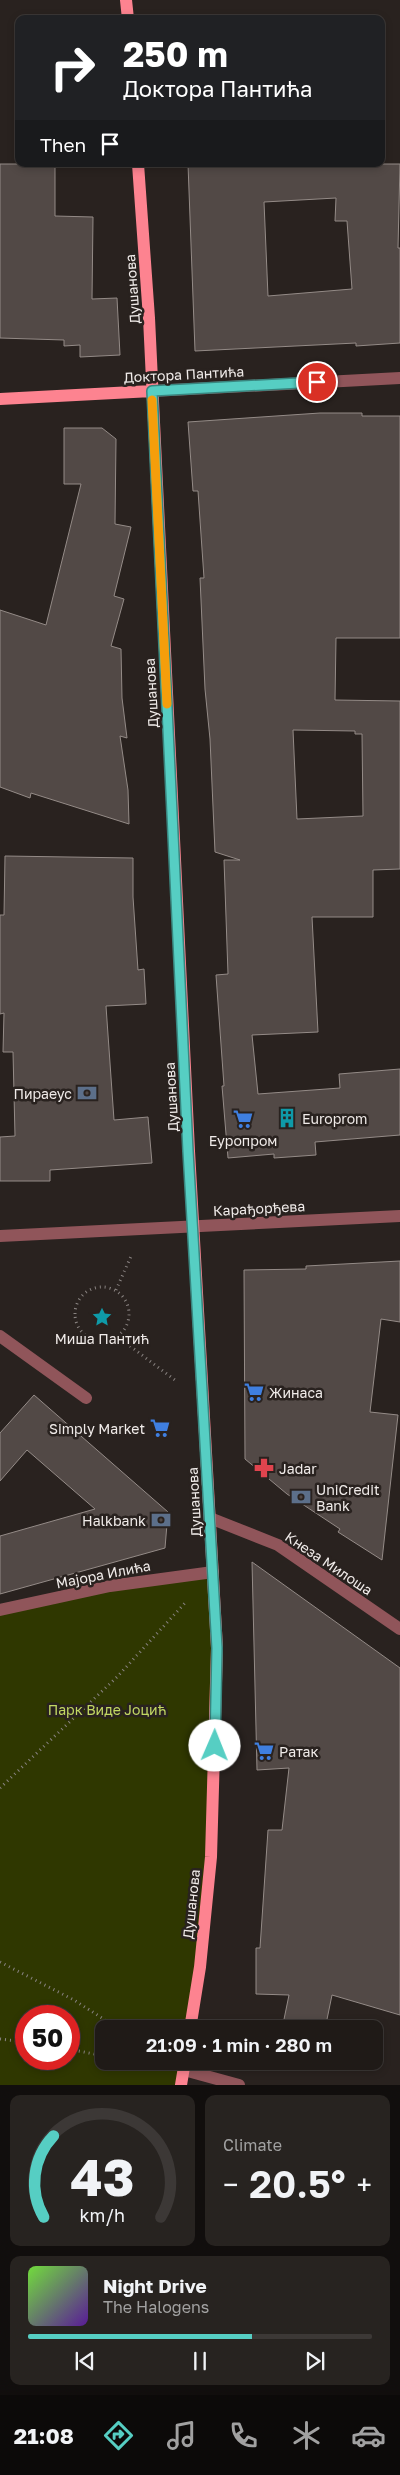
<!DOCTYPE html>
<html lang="en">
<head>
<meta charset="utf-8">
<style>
  body { margin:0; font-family:"Golos Text",sans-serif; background:#272320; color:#f1f3f6; height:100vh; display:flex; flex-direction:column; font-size:19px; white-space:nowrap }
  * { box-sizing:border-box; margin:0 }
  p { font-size:16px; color:#a1a1a1 }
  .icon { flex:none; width:28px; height:28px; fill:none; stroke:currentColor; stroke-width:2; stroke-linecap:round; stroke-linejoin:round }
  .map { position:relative; height:2085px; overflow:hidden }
  .drawer { display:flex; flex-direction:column; gap:10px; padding:10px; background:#110e0d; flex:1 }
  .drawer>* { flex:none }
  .hud { position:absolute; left:15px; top:15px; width:370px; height:152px; border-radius:10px; box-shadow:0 2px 8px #0003,0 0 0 1px #3c3836; background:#202124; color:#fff; overflow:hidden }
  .speed { position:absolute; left:15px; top:2005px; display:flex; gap:10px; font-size:25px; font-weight:700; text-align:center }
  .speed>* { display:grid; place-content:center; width:65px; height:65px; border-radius:50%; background:#1f1a17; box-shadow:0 2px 8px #0003,0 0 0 1px #3c3836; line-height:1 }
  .speed .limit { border:8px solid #d22; background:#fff; color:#111 }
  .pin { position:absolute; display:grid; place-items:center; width:42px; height:42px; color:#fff; margin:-21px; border:2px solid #fff; border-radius:50%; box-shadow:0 1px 5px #0007 }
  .me { position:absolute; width:55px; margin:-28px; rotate:1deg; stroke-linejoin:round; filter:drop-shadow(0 0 4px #0008) }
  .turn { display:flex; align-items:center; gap:18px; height:105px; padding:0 25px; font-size:22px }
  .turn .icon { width:65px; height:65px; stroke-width:2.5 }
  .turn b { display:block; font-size:35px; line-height:42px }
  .then { display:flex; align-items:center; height:48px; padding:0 25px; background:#0003; gap:10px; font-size:19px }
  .big { font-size:38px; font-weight:600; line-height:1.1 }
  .drawer .card { flex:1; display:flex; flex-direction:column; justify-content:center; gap:8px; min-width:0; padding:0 18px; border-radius:10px; background:#272320 }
  .drawer .dial { align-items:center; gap:0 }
  .dial svg { height:130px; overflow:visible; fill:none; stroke:#3c3836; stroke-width:7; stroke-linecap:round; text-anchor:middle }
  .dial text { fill:#f1f3f6; stroke:none }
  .song { display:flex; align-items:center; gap:15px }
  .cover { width:60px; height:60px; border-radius:8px; background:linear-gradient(135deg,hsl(100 70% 55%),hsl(270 70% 35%)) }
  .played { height:5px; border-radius:2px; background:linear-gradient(90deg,#56cec3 65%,#3c3836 65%) }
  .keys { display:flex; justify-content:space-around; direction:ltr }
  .heat { display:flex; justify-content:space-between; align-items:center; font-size:28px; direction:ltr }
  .drawer .tiles { flex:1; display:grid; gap:10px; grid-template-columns:1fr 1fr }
  .card:last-child { grid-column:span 2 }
  .trip { position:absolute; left:95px; top:2020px; width:288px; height:50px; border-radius:10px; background:#1f1a17; box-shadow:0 2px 8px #0003,0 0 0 1px #3c3836; font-weight:600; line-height:50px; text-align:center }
  .tab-bar { display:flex; height:80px; justify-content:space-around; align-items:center; background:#0c0a09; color:#a1a1a1 }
  .tab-bar .icon { width:35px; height:35px }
  .tab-bar .selected { color:#56cec3 }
  .tab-bar b { font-size:22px; color:#f1f3f6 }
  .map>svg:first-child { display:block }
</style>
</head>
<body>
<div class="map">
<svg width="400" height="2085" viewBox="0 0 400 2085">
  <rect width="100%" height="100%" fill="#29221f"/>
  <path fill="#2f3700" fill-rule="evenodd" d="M213,1572L214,1807L190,2029H104V2061H185L181,2085H0V1610ZM26,2016H69V2059H26Z"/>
  <path fill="#524946" stroke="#948b87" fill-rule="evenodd" d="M0,164H55V216L93,217L92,299L117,298L120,355L80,357V345L64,346V340L0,338Z
    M188,164H400L398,248H400V343L356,346V343L195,351ZM336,198L335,221H347L352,289L268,296L264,202Z
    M320,413H362V416H400V638H336L335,700L400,701V869L373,870V917H312L318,1032L252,1035L258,1094L340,1088L339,1074L400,1069V1135L315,1142L316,1155L274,1158V1154L228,1158L222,1086H224L216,975L228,974L224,860H240L215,852L210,739L205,689L200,578H204L198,491H193L188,422ZM293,730L355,731V734H362L363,816L297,819Z
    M64,428H102L116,439L115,524L131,527L114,596L124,599L111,646L121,649L122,698L127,738L120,736L128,790L129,824L31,793L30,798L0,787V610L46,625L81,484H64Z
    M5,856L133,858V897L138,970L144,969L146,1004L106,1006L114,1120L148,1117L152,1163L50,1170V1181H0V1137L15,1136L13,1052H3L4,1013L0,1014V915H4Z
    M400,1261V1322L381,1319L370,1412L398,1415L382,1560L338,1532L340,1529L287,1494L245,1459L244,1270L306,1269V1266Z
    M34,1395L168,1512L165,1548L0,1594V1536L95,1509L27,1450L0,1481V1433Z
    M252,1562L400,1668V2015L332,1995L325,2029H282L289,1995L256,1994V1948H260L268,1830H282L289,1768L257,1770Z"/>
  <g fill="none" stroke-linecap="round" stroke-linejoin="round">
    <path stroke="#898381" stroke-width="3" stroke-dasharray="1 4" stroke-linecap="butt" d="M75 1314a27 27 0 1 1 54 0a27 27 0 1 1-54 0Z
      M116,1290L132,1254
      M118,1337L175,1380
      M0,1788L117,1677L185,1603
      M0,1962L74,2000L119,2029
      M0,2039L26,2042
      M69,2049L104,2056
      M135,2061L159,2066"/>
    <path stroke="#90555a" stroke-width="12" d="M152,391L400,378
      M0,1236L400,1216
      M0,1336L86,1398
      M210,1518L278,1545L400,1629
      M0,1610L110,1586L213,1572
      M184,2070L239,2085"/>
    <path stroke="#fd8390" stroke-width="12" d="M126,0L128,19
      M138,164L149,318L189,1151L217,1648L211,1857L200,1967L190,2029
      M0,399L152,391
      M181,2085L185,2061"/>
  </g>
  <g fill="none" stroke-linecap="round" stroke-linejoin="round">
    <defs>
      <path id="route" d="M215,1746L217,1648L188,1151L152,391L317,382"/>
    </defs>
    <use href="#route" stroke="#38867f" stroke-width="12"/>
    <use href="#route" stroke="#56cec3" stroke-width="9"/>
    <path stroke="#f59e0b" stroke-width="9" d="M152,400L167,704"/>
  </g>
  <defs>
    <symbol id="bank-bare" viewBox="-9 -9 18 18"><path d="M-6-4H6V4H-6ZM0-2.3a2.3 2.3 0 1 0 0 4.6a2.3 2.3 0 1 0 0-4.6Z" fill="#5c6f8a" stroke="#29221f" stroke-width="2.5" paint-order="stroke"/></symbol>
    <symbol id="building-bare" viewBox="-9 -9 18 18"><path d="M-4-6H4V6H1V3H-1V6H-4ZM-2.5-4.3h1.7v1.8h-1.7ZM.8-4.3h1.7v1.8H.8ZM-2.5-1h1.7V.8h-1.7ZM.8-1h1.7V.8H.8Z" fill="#0f9aa8" stroke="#29221f" stroke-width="2.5" paint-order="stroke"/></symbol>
    <symbol id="supermarket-bare" viewBox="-9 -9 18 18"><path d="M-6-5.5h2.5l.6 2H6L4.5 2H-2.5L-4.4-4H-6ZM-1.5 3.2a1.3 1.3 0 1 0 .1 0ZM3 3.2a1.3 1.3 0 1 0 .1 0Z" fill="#3f7fe0" stroke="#29221f" stroke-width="2.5" paint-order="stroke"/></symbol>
    <symbol id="sight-bare" viewBox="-9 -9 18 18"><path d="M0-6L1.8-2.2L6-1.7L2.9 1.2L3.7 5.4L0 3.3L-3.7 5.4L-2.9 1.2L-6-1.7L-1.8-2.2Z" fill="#0f9aa8" stroke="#29221f" stroke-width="2.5" paint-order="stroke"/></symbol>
    <symbol id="pharmacy-bare" viewBox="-9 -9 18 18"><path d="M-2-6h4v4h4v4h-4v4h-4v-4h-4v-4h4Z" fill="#e0444e" stroke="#29221f" stroke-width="2.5" paint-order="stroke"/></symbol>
  </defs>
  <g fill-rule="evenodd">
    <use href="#bank-bare" x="73" y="1079" width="28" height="28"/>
    <use href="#building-bare" x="273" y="1104" width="28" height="28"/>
    <use href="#supermarket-bare" x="229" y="1105" width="28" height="28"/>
    <use href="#sight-bare" x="88" y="1303" width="28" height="28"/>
    <use href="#supermarket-bare" x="240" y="1378" width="28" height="28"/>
    <use href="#supermarket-bare" x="146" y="1414" width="28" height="28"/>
    <use href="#pharmacy-bare" x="250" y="1454" width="28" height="28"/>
    <use href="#bank-bare" x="287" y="1483" width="28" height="28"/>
    <use href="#bank-bare" x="147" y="1506" width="28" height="28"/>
    <use href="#supermarket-bare" x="250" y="1737" width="28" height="28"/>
  </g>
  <g text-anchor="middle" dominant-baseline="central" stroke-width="5" stroke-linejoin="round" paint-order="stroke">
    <g font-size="14" fill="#f0ebe9" stroke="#29221f">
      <text transform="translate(132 289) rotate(-94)">Душанова</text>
      <text transform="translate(184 374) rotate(-3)">Доктора Пантића</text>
      <text transform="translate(151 693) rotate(-93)">Душанова</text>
      <text transform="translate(171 1097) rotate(-93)">Душанова</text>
      <text transform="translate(259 1208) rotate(-3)">Карађорђева</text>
      <text transform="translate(194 1502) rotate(-93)">Душанова</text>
      <text transform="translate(329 1563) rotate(34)">Кнеза Милоша</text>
      <text transform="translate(103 1574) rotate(-11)">Мајора Илића</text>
      <text transform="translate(191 1904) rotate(-84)">Душанова</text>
    </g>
    <g font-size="14" fill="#f0ebe9" stroke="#29221f" text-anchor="start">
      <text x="72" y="1093" text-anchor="end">Пираеус</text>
      <text x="302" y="1118">Europrom</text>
      <text x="243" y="1140" text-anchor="middle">Еуропром</text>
      <text x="102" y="1338" text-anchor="middle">Миша Пантић</text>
      <text x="269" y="1392">Жинаса</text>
      <text x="145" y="1428" text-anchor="end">Simply Market</text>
      <text x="279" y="1468">Jadar</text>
      <text x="316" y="1489">UniCredit<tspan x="316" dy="16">Bank</tspan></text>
      <text x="146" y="1520" text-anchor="end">Halkbank</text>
      <text x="279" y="1751">Ратак</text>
    </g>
    <g font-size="14" fill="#c2d863" stroke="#29221f">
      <text x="107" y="1709">Парк Виде Јоцић</text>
    </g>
  </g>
</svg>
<div class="speed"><div class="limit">50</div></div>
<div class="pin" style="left:317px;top:382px;background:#d93025"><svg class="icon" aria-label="arrive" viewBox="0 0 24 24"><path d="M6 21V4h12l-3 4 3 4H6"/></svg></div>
<svg class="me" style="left:215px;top:1746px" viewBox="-20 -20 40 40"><circle r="19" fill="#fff"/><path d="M0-13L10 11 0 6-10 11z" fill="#56cec3"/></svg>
<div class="trip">21:09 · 1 min · 280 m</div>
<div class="hud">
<div class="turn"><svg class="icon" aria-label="right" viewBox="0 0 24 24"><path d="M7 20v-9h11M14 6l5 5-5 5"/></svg><div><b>250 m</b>Доктора Пантића</div></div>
<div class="then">Then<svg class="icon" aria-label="arrive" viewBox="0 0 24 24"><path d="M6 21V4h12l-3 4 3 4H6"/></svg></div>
</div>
</div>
<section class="drawer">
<div class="tiles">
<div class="card dial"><svg viewBox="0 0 100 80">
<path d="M14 69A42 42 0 1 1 86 69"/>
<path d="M14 69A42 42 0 0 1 20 19" stroke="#56cec3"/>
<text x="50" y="56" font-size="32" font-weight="700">43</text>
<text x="50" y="72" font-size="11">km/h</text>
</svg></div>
<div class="card"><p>Climate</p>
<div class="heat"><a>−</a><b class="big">20.5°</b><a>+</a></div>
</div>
<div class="card">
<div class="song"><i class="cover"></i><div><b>Night Drive</b><p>The Halogens</p></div></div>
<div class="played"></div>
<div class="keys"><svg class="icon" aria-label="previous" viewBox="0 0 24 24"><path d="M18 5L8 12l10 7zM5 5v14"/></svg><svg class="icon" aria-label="pause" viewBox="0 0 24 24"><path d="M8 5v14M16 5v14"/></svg><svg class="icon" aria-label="next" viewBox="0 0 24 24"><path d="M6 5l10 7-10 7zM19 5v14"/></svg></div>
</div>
</div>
</section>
<nav class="tab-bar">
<b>21:08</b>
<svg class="icon selected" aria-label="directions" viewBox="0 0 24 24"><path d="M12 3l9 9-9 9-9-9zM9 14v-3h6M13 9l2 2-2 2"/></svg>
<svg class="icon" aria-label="music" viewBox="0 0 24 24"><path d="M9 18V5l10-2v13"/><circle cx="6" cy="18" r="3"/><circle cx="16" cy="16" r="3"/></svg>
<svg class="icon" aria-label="phone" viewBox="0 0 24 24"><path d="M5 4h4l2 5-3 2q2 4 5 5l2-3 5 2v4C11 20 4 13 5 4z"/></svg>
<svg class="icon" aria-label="climate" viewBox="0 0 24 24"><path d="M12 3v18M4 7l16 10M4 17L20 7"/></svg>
<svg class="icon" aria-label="car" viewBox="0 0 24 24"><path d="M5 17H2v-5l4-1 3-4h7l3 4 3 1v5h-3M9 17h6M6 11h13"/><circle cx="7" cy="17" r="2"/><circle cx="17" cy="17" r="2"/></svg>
</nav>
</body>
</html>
